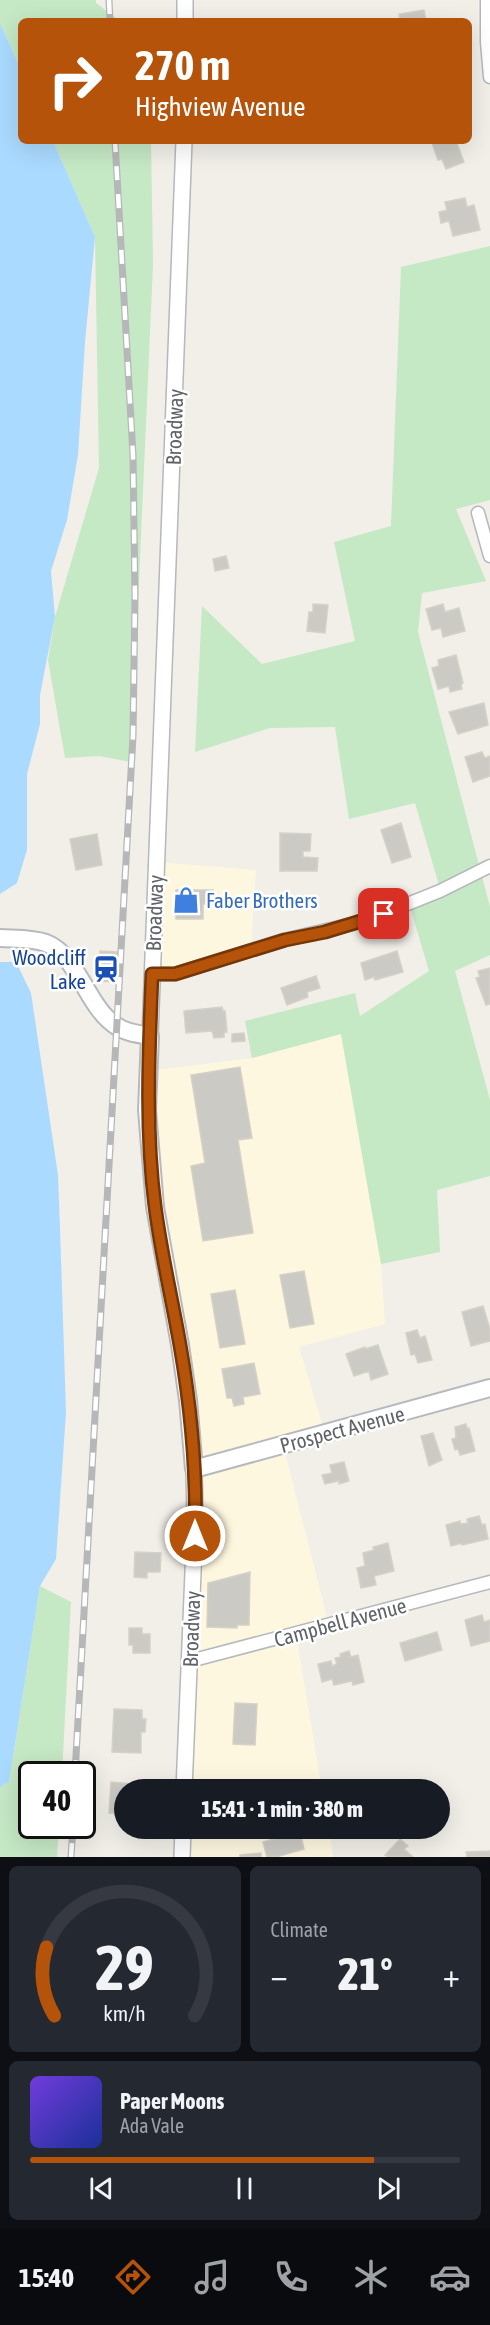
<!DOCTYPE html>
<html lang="en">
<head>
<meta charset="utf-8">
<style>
  body { margin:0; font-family:"Asap Condensed",sans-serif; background:#242831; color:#f1f3f6; height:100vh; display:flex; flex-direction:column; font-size:22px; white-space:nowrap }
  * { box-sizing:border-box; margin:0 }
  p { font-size:20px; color:#9ea1a6 }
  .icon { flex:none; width:33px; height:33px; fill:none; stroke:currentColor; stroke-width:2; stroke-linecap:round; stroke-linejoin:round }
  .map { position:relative; height:1857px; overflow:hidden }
  .drawer { display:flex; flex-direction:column; gap:9px; padding:9px; background:#0d0f14; flex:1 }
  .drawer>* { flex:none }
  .banner { position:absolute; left:18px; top:18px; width:454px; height:126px; border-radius:9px; box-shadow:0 6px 24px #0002; background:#b45309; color:#fff; overflow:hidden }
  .speed { position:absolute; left:18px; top:1761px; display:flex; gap:12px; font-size:30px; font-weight:700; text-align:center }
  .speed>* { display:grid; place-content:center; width:78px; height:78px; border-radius:50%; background:#171b24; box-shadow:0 6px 24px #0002; line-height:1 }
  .speed .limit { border:3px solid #111; border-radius:9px; background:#fff; color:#111 }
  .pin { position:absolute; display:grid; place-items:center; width:51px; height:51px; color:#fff; margin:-26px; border-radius:12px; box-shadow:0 3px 9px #0006 }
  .me { position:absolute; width:66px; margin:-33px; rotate:0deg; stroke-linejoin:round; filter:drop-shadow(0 0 4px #0008) }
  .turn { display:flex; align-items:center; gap:21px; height:126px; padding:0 18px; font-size:27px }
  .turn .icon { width:78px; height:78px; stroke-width:2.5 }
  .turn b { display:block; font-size:42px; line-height:51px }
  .big { font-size:45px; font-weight:800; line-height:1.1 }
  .drawer .card { flex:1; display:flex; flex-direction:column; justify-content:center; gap:9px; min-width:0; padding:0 21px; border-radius:9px; background:#242831 }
  .drawer .dial { align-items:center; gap:0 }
  .dial svg { height:156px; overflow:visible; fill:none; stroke:#363941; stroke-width:7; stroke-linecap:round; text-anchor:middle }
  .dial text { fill:#f1f3f6; stroke:none }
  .song { display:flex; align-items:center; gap:18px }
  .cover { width:72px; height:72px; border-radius:9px; background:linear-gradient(135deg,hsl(260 70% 55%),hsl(230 70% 35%)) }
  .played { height:6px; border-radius:3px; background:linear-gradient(90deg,#b45309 80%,#363941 80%) }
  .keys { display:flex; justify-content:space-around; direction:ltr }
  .heat { display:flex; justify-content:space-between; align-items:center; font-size:33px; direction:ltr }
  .drawer .tiles { flex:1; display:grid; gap:9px; grid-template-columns:1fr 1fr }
  .card:last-child { grid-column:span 2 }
  .trip { position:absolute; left:114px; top:1779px; width:336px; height:60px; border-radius:30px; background:#171b24; box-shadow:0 6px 24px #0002; font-weight:800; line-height:60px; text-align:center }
  .dock { display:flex; height:96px; justify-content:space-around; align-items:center; background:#090b0e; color:#9ea1a6 }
  .dock .icon { width:42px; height:42px }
  .dock .active { color:#b45309 }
  .dock b { font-size:27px; color:#f1f3f6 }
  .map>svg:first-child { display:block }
</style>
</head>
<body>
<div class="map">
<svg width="490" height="1857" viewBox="0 0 490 1857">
  <rect width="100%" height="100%" fill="#f1efe8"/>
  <path fill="#fef7e0" d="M156,862L256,870L251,950L152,974Z
    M341,1034L381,1264L385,1324L299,1347L325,1433L283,1445L329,1625L296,1634L322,1789H184L195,1524L165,1270L148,1071L252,1058Z
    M329,1828L333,1857H182L183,1829Z"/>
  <path fill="#c5e8c5" d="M0,0H96V3L120,21H21V70L0,23Z
    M53,141H151L153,265L131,762L99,756L65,758L48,660L55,617L99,468L95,237Z
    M490,246V500L456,509L486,581L422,593L418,632L490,907V955L455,971L490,1100V1176L437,1190L440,1252L381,1264L341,1034L252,1058L245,1021L355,993L360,1016L429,971L408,900L441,892L415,803L349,819L335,727L270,728L195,752L202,606L262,664L355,641L334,542L391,526L401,267Z
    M40,1586L71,1602L62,1774H32V1826H59L57,1857H0V1787L9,1782Z"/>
  <path fill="#aadaff" d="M0,23L21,70V141H53L95,237L85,342L78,455L67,520L51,571L55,617L40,695V724L27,774V850L17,883L0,894Z
    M0,962H16L31,993L58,1175L60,1228L66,1412L56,1559L40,1586L9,1782L0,1787Z"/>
  <path fill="#cccac5" stroke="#d6d1c6" stroke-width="1.5" d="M424,10L426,21H400L399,14Z
    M438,141H456L464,162L446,169L442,159L438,160L432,143Z
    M465,198L467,207L474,205L480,230L453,236L449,221L441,223L439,212L447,210L445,202Z
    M226,556L229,568L215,571L213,559Z
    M313,604L328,605L325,633L307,631L309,612H313Z
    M443,604L445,612L459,608L465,631L443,637L441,628L432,630L426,609Z
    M456,655L463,683L461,685L462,689L450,692L449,686L438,689L432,668L439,666L438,660Z
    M484,703L488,725L458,734L449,712Z
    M482,752L485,758L490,756V776L473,782L465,757Z
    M401,823L411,857L392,863L381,830Z
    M280,833L311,834L310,851H303V857L318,858L317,871H280Z
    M97,834L102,865L76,870L70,839Z
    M176,890H213V904H203V919H176Z
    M100,951L117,952L115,982L99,981Z
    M397,951L403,972L375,980L374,977L365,980L361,963Z
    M490,968V1004L486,1005L476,978L480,977L478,971Z
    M316,976L320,988L307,992L308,997L287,1005L281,988Z
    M222,1007L223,1011H225L227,1032H224V1037L214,1038L212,1031L186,1033L184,1011Z
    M244,1033L245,1041L232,1042V1034Z
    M240,1067L252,1138L238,1140L253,1233L203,1241L191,1166L205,1163L191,1075Z
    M304,1271L314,1324L290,1328L280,1275Z
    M235,1290L245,1344L220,1348L211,1294Z
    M483,1306L490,1329V1341L471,1346L462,1312Z
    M417,1330L420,1338L425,1336L432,1360L418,1363L415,1354L411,1355L406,1333Z
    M378,1345L388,1374L371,1380L369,1371L354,1376L346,1354L365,1347V1349Z
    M254,1363L260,1394L243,1397L244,1404L234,1406L232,1398H227L222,1369Z
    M466,1424L467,1429L469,1428L475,1451L460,1455L458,1449L455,1450L452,1439L456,1438L455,1427Z
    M433,1433L442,1460L429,1466L421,1436Z
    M344,1462L349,1481L339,1484V1481L325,1484L322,1475L332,1473L330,1465Z
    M479,1516L482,1525L485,1524L488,1539L462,1545V1543L451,1546L446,1525L460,1521V1524L468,1523L467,1519Z
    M388,1543L394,1571L374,1576L376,1585L361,1588L357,1568L365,1566L363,1553L374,1550L373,1547Z
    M135,1552L161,1553L160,1572H147V1578L134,1577Z
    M250,1572L249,1625H237V1628L207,1627L208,1583Z
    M482,1615L484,1622L490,1620V1641L471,1646L465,1620Z
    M129,1628H142V1634H150V1653H133V1645H129Z
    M437,1632L442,1650L405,1661L400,1643Z
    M349,1651L351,1657L358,1655L364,1682L353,1685L352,1681L334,1685L332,1679L322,1682L318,1664L331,1661L332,1666L337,1664L335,1658L341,1657L340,1654Z
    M235,1703L257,1704L255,1745L233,1744Z
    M114,1709L142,1710V1719H146L145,1732H141V1753L112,1752Z
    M111,1782L132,1784L131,1790H124V1814L109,1813Z
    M266,1783L267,1790H254L253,1786Z
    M280,1828H297L298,1831L282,1835Z
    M300,1832L304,1849L276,1857H267L263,1842Z
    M400,1839L408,1846L404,1849L413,1857H388L385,1855Z
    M490,1851V1857H467L466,1852Z
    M261,1853V1857H240V1855Z"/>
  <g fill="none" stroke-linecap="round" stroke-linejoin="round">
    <defs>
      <path id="minor" d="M487,0V42L490,77
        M478,513L490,556
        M152,974H175L284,940L365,921L440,891L490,866
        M190,1661L490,1582"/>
      <path id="tertiary" d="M185,0V21
        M150,1036L184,141
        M184,1790L195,1524L194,1469
        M182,1857L183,1828"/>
      <path id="secondary" d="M0,938C15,939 32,938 46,943C79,956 87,1009 118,1027C127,1033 139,1034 150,1036L147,1110L155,1207L180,1345L188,1400L194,1469L490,1388"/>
    </defs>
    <use href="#minor" stroke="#b5b8bc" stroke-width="15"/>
    <use href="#tertiary" stroke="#b5b8bc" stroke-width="18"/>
    <use href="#secondary" stroke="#b6babf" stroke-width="20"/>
    <use href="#minor" stroke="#fff" stroke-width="12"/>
    <use href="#tertiary" stroke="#fff" stroke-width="15"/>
    <use href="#secondary" stroke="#fff" stroke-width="16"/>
    <defs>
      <path id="rail" d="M109,0L110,21
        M75,1774L133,736L135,597L133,455L115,141
        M71,1857L73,1826"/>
    </defs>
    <use href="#rail" stroke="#b6b7b8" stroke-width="7"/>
    <use href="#rail" stroke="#fff" stroke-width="4.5" stroke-dasharray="14" stroke-linecap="butt"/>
  </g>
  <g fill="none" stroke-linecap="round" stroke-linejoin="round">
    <defs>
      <path id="route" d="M195,1536C197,1473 191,1408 180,1345C172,1299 161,1253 155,1206C145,1129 149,1051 152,974H175L285,940L325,932L384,914"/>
    </defs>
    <use href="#route" stroke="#753606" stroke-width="15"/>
    <use href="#route" stroke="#b45309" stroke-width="10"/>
  </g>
  <defs>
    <symbol id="shop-bare" viewBox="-9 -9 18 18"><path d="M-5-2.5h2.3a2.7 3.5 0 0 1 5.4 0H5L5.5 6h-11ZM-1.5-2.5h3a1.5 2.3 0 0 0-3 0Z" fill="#3f7fe0" stroke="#fff" stroke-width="2.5" paint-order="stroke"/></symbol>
    <symbol id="station-bare" viewBox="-9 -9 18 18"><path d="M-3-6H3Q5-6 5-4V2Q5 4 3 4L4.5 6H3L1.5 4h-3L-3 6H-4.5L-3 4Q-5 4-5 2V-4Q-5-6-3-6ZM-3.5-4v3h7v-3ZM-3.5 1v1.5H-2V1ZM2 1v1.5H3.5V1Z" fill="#1a4fb4" stroke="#fff" stroke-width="2.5" paint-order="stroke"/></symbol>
  </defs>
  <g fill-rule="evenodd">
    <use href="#shop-bare" x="167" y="881" width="38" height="38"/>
    <use href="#station-bare" x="87" y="950" width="38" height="38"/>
  </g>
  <g text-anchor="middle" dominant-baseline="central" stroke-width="5" stroke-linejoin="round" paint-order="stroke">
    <g font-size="21" fill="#5f6368" stroke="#fff">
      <text transform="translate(174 427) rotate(-88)">Broadway</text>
      <text transform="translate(154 913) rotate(-88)">Broadway</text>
      <text transform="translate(342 1429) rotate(-15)">Prospect Avenue</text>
      <text transform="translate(340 1622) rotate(-15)">Campbell Avenue</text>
      <text transform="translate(191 1629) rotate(-88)">Broadway</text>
    </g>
    <g font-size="21" fill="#366cbe" stroke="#fff" text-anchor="start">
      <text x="206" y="900">Faber Brothers</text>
    </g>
    <g font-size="21" fill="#164399" stroke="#fff" text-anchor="end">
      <text x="86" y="957">Woodcliff<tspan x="86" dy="24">Lake</tspan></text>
    </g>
  </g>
</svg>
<div class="speed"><div class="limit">40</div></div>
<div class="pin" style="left:384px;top:914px;background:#d93025"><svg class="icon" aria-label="arrive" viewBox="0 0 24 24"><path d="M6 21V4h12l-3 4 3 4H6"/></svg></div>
<svg class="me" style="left:195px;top:1536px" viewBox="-20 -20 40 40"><circle r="17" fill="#b45309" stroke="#fff" stroke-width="3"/><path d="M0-11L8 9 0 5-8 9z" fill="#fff"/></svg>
<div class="trip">15:41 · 1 min · 380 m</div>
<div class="banner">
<div class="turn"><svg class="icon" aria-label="right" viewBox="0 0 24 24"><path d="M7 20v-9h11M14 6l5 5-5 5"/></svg><div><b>270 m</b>Highview Avenue</div></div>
</div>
</div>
<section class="drawer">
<div class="tiles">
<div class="card dial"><svg viewBox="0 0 100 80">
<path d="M14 69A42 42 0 1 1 86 69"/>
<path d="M14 69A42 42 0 0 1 10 34" stroke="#b45309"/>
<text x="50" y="56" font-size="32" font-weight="700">29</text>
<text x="50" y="72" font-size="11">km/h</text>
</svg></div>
<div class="card"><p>Climate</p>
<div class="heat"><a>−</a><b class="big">21°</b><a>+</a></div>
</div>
<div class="card">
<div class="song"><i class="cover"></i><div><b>Paper Moons</b><p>Ada Vale</p></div></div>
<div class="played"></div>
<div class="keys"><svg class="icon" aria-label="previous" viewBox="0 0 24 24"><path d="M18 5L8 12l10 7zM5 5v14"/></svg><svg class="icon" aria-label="pause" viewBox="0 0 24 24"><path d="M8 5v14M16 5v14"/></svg><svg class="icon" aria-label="next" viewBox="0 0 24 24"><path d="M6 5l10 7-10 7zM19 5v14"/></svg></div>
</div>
</div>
</section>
<nav class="dock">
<b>15:40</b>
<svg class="icon active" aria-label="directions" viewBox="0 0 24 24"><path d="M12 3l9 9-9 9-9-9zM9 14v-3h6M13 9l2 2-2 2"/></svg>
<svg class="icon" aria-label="music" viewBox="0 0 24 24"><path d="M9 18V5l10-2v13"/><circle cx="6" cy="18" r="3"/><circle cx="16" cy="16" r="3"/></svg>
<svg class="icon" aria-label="phone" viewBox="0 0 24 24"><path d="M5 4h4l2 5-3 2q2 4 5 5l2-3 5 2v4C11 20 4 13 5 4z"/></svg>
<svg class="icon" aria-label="climate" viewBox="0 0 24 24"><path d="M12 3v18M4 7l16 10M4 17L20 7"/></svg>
<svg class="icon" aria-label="car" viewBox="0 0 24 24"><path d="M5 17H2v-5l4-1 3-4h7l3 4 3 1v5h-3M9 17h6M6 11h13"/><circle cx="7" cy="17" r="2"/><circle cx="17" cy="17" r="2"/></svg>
</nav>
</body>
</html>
